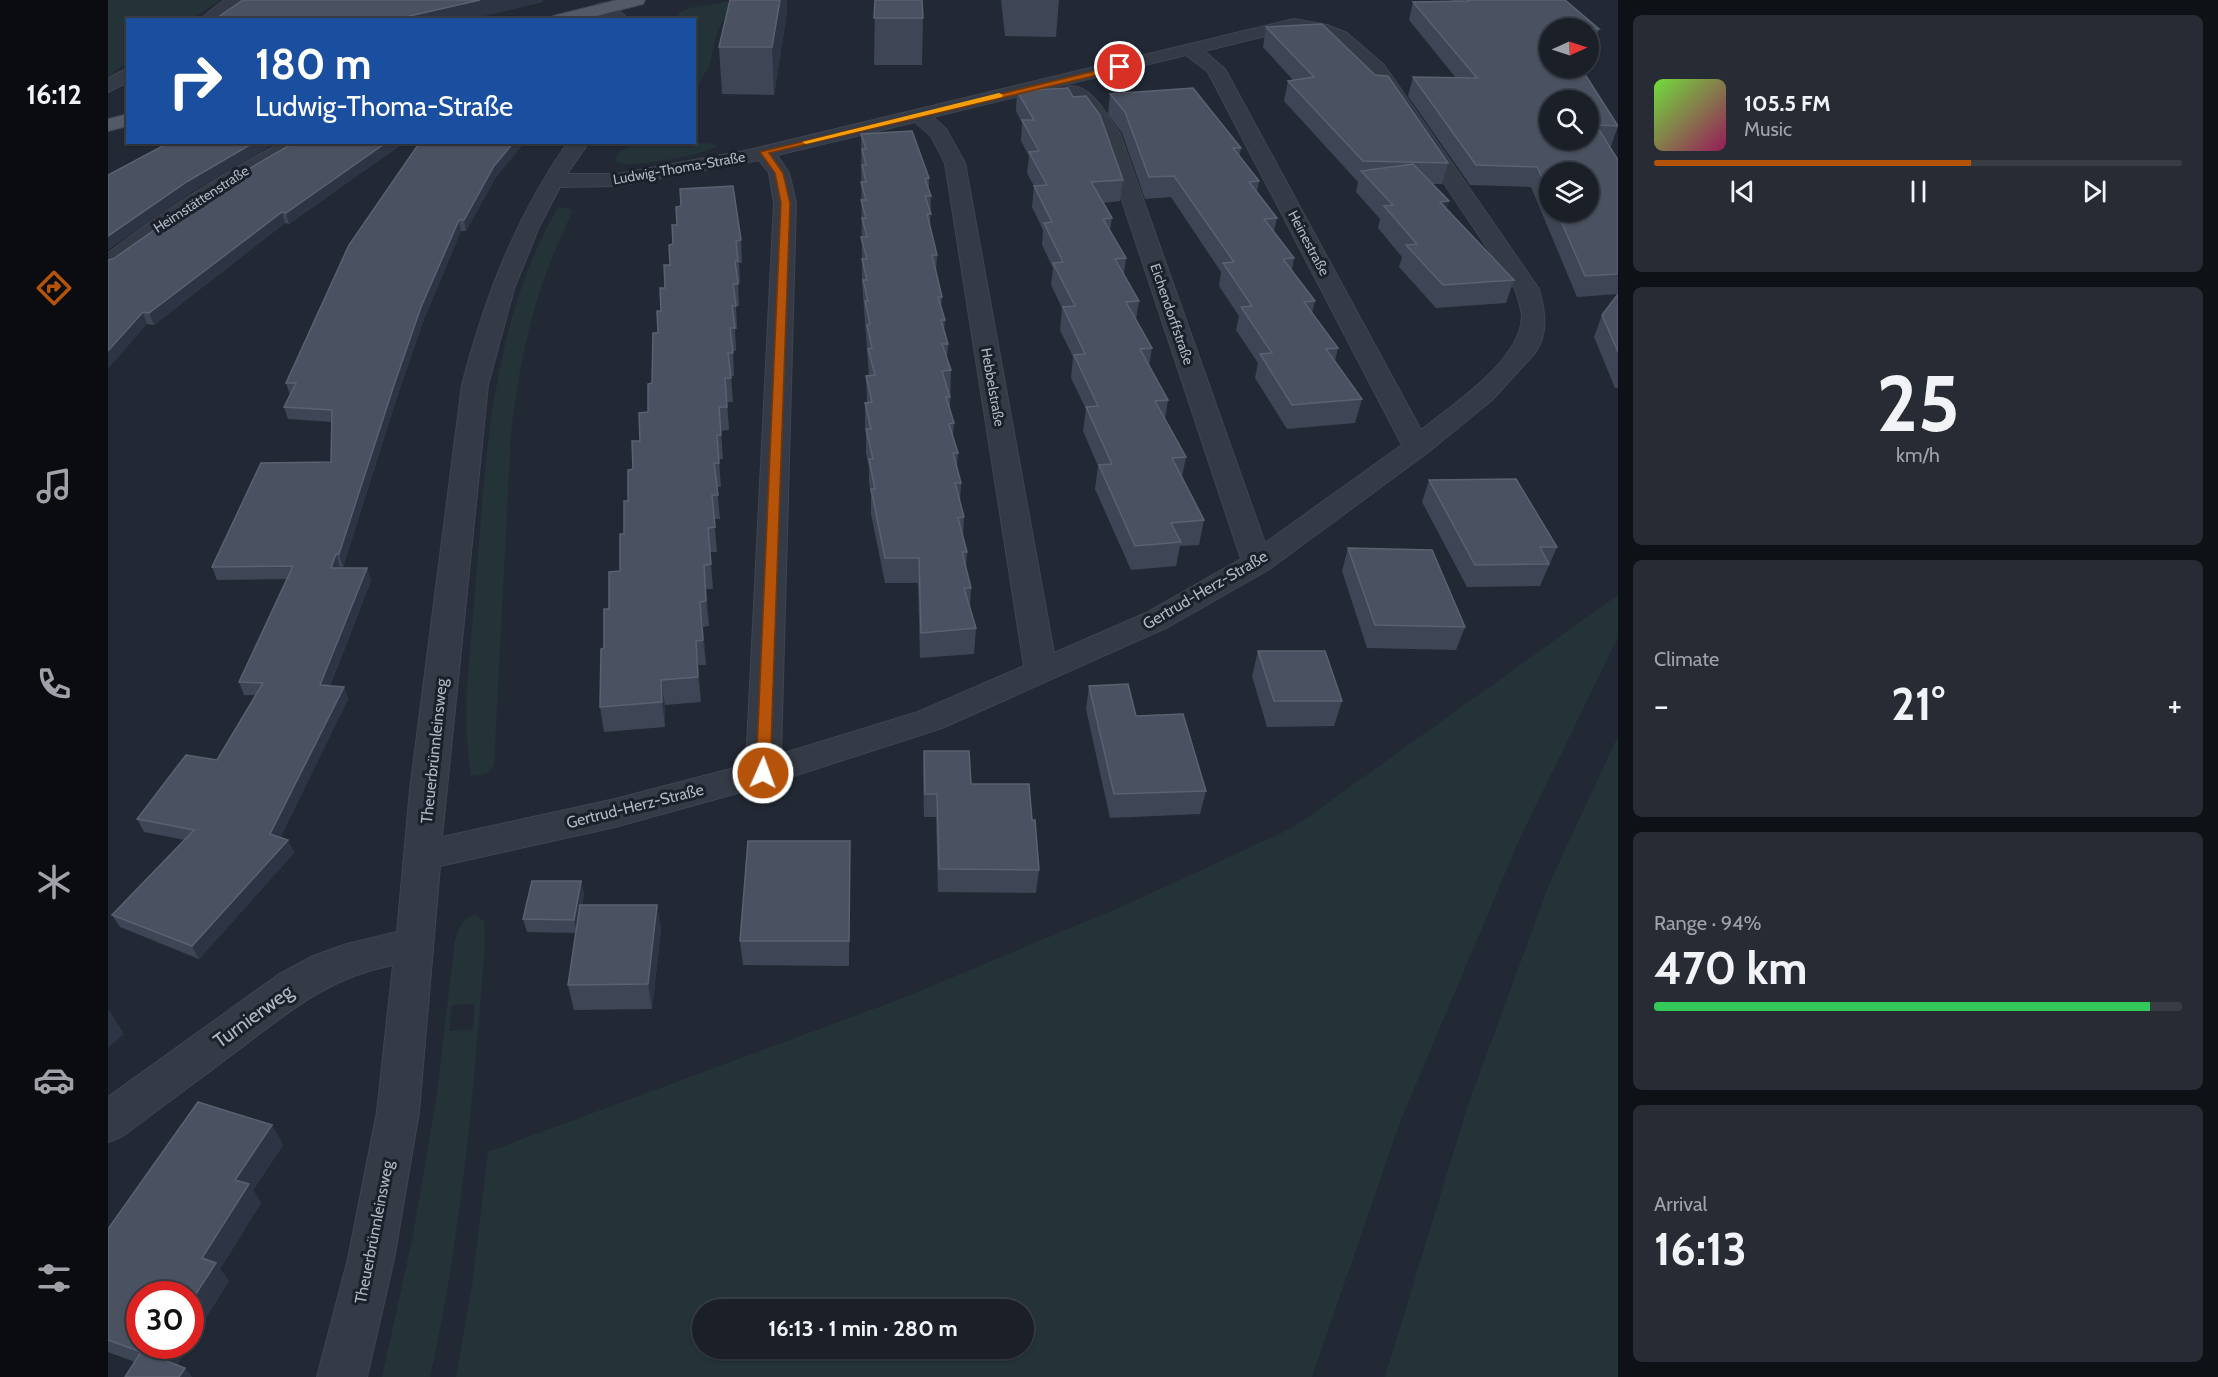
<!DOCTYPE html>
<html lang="en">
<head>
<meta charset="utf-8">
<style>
  body { margin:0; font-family:Cabin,sans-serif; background:#272c34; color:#f1f3f6; height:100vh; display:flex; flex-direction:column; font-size:22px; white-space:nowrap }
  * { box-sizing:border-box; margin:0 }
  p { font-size:20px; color:#9fa2a8 }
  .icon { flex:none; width:33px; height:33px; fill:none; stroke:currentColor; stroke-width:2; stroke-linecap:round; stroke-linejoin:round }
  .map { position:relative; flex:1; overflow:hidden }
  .details { display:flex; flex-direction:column; gap:15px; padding:15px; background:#0e1116; width:600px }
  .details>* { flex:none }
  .hud { position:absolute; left:18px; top:18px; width:570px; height:126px; border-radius:0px; box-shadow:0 2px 4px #0004,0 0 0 2px #383d45; background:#1a4fa0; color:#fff; overflow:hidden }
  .needle { width:39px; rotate:87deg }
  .controls { position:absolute; left:1431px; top:18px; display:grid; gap:12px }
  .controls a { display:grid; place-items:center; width:60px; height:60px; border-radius:50%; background:#1a1f28; box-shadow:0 2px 4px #0004,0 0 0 2px #383d45; font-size:30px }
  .speed { position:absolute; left:18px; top:1281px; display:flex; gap:12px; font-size:30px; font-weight:700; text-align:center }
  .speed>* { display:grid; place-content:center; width:78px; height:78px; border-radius:50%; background:#1a1f28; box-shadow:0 2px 4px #0004,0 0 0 2px #383d45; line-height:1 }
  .speed .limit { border:9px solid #d22; background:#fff; color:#111 }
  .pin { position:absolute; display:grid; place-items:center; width:51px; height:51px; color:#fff; margin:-26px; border:3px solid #fff; border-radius:50%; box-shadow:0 2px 6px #0007 }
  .me { position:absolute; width:66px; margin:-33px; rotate:2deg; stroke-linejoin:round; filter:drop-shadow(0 0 4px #0008) }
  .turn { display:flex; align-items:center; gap:21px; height:126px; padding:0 30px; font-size:27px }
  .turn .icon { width:78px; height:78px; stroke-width:2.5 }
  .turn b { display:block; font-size:42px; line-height:51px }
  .big { font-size:45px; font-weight:700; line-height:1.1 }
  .details .card { flex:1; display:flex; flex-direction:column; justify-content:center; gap:9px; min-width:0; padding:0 21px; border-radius:9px; background:#272c34 }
  .details .dial { align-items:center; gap:0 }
  .dial b { font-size:78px; line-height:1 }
  .song { display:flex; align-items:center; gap:18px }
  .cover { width:72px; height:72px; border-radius:9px; background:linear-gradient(135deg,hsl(100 70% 55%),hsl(330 70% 35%)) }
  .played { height:6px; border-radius:3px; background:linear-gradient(90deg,#b45309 60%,#383d45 60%) }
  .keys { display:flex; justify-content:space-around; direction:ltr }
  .heat { display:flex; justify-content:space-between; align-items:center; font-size:33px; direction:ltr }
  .charge { height:9px; border-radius:4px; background:linear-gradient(90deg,#34c759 94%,#383d45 0) }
  .trip { position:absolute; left:584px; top:1299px; width:342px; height:60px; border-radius:30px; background:#1a1f28; box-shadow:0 2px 4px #0004,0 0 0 2px #383d45; font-weight:700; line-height:60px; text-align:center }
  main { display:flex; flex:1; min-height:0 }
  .tab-bar { display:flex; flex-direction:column; width:108px; justify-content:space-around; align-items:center; background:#0a0c10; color:#9fa2a8 }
  .tab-bar .icon { width:42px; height:42px }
  .tab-bar .on { color:#b45309 }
  .tab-bar b { font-size:27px; color:#f1f3f6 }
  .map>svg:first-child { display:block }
</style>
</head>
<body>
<main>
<nav class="tab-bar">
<b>16:12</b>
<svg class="icon on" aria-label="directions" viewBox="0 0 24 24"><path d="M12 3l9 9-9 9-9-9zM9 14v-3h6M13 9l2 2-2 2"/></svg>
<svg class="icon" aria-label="music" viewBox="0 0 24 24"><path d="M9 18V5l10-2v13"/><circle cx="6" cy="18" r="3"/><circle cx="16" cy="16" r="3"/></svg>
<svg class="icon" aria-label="phone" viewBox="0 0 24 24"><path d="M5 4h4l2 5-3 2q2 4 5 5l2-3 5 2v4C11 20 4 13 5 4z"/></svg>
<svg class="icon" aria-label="climate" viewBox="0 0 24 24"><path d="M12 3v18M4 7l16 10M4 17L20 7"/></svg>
<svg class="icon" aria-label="car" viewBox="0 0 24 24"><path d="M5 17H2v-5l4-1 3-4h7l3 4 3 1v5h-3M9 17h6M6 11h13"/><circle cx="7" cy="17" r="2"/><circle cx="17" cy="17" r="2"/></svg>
<svg class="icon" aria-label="filters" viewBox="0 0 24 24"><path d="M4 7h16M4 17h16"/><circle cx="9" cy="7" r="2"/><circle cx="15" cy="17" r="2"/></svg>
</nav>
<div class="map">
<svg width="1510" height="1377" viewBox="0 0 1510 1377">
  <rect width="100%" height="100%" fill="#222935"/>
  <path fill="#243337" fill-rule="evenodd" d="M0,0H112L84,19L20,20L19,63L0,76Z
    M630,0H682L627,10L617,17L610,29L601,67L587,89L586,20L574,19L570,15L572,13L581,8Z
    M601,143L609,146C597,155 518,170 507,161L512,151L525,145Z
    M450,207L461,208L464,212C455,233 445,254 437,276C419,326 409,380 403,433L386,765C381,775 374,775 363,776C353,718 362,653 367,594C378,460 381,328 450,207Z
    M1510,595V637L1412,838L1292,1122L1204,1377H348L364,1286L380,1152L795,998L1020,904L1186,827ZM594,1310H915V1348H594Z
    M1510,736V1377H1277L1360,1105L1442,882Z
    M367,915L376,921L377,942C366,1088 354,1233 322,1377H274L304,1240L328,1101L347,940C351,928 354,918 367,915ZM367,1004L365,1030L341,1031L344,1005Z"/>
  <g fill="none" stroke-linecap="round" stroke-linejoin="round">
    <defs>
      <path id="minor" d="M116,0H135L111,20H91Z
        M496,3L502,4L522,20H502L488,8L490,4Z
        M1186,19L1219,25L1239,33L1276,65L1431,289C1437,311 1441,333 1427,353L1384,400L1319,453L1160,570L1060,627L834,728L655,786L507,827L332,866L311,1112L286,1259L259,1377H209L240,1259L269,1112L285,965C219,978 182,1011 130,1050C92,1079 53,1107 15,1136L0,1142V1097L170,975L205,956L239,944L289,932L302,790L354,385C377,297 408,216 460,142H481L459,174H510L641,150ZM1186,29L1208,33L1227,40L1262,73L1407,289C1409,297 1414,308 1414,317C1412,361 1346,404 1313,430L1117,69L1096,51ZM1078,55L1100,72L1294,445L1157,543L1012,134C1001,118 982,81 959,87L957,91L966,99L992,134L1133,559L1038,613L946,653L857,163L838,129L825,117ZM807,122L823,136L837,163L916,666L810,712L673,754L688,203L681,173L669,155ZM651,160L661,173L666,203L638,765L507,799L334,837L380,385L406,289L431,227L452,187L510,186Z
        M20,68V82L0,92V78Z
        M175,142H201L198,146L100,203L8,269L0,271V253C55,211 113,174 175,142Z"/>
      <path id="major" d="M509,0H537L535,4L473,20H443L445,16Z
        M20,114V126L0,131V119Z"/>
    </defs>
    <use href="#minor" stroke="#3f4450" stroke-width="2"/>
    <use href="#major" stroke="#3f4450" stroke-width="2"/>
    <use href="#minor" fill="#353b46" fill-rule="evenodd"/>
    <use href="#major" fill="#535a66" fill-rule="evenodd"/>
  </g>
  <path fill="#3e4554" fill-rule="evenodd" d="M622,0H679V12L666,95L614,94L611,47Z
    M767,0L815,18L814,65H766Z
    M893,0H951L948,37L897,36Z
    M1343,0H1457L1491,29L1484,47H1480V28H1442V68L1510,126L1503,146H1501L1510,160V388H1507L1486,337L1494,315L1510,294L1469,297L1423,187L1362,185L1300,96L1305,77L1348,78L1301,20L1305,2H1344ZM1442,172L1480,212H1442Z
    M1158,27L1340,163L1334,184H1325L1338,209L1406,280L1398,303L1328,308L1291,267L1294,257L1270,228L1272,219L1248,192L1250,182L1176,101L1180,81L1185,80L1155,47Z
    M909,91L1015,180L1012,201L995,203L1004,218L1002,231L1018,258L1016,274L1031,301L1028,320L1044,348L1041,366L1060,400L1057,419L1078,457L1074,477L1096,520L1091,545L1072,546L1068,566L1023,570L987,489L990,466L975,431L978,409L963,378L965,357L952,330L954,308L943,285L945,268L934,245L935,230L924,207L926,186L919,173L921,156L913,141L914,123L908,111Z
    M1002,94L1133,148L1131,157L1151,181L1149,192L1169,218L1166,231L1186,258L1184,270L1207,301L1204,313L1230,348L1227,361L1254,399L1247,423L1179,429L1147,378L1150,363L1128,330L1131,316L1111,286L1113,272L1063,197L1037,199L1014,133L1000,114Z
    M753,134L821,178V190L823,196L822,229L829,255L828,272L834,297L833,309L837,320L836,332L840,344L839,359L843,370L842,409L846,423L845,437L850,453L849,467L853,483L852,503L856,517L855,537L859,552L858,568L863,588L862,608L868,628L866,654L812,658L810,583H777L763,514V495L761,483V467L758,454V433L757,427V403H759L758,376H761L754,282Z
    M187,142H297L181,224L177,223L46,325L39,324L5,259Z
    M312,142H417L388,177L358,231H353L316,319L290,394L235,567H232V568H259L263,581L222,686L236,687L240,699L172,838L180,840L186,853L91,959L12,927L4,915L77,840L36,832L29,819L109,760L148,695H136L131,682L179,579L109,580L104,567L223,462L224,422L180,419L176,407L182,395L178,383Z
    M633,240L634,263H631L632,283H630L631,306H628L629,329H627L628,351H625L626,376H623L625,402H619L621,430L613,431L615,459H611L613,487H609L612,519H606L609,552H602L605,589H598L601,626L595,627L598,665H590L593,702L557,705V727L496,732L492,707L496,648L501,609L512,571L525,469L540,412L550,333L562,265L561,245Z
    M1321,480L1449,547L1432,586L1359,587L1314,502Z
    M1240,548L1357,627L1348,650L1259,648L1234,571Z
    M1150,651L1234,701L1226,726L1159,727L1144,676Z
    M981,686L1028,716L1098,791L1092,814L1002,818L978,709Z
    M816,751L863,784L924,820L931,870L928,893L830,892L828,817H816L815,774Z
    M742,841L741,966L635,965L632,941Z
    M473,881L476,894L474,905H549L553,930L544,1009L466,1010L460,985L468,933L419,932L415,919Z
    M164,1125L175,1145L145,1190L153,1203L112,1269L121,1281L82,1343V1294L69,1365L77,1368L84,1377H17L27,1362L0,1352V1229Z"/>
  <path fill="#2d3443" d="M372,0H435V2L360,20H284Z
    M672,0H679V12L666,95L664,47Z
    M147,142H164V145L84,192L0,250V236L80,181Z
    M279,142H297L181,224L178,213Z
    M406,142H417L388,177L358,231L356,220L386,166Z
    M1341,201L1335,223L1332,202Z
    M174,212L177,223L46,325L41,313Z
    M351,220L353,231L316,319L290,394L235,567L231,554L287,382L313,307Z
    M35,312L39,324L0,369V351Z
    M228,554L232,567L227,580L223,568Z
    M596,565L598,589L601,626L598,601Z
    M259,568L263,581L217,698L212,685Z
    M592,602L595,627L598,665L595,640Z
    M588,641L590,665L593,702L590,677Z
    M553,680L557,705V727L554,702Z
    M236,687L240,699L168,847L162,834Z
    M180,840L186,853L91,959L84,946Z
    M742,841V866L741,966V941Z
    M473,881L476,894L469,933L466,920Z
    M549,905L553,930L544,1009L540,984Z
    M1,1010L16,1034L0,1048V1011Z
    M164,1125L175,1145L145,1190L153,1203L112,1269L121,1281L82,1343V1303L94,1258L127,1180Z
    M56,1346H81L63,1375L48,1357Z
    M77,1368L84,1377H71Z"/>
  <path fill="#4a5160" stroke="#5a6170" stroke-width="1.5" fill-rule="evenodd" d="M135,0H372L284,20H106Z
    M622,0H672L664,47H611Z
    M767,0H814L815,18H766Z
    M1360,0H1457L1491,29L1442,28V30H1438L1442,34V68H1473L1510,126L1488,125L1510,160V274L1477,276L1449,212H1480V172H1442V194L1429,167L1368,165L1305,77L1369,78L1305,2L1361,1ZM1442,100H1480V140H1442Z
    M1214,24L1267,75L1280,76L1340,163L1255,161L1180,81L1206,77L1158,27Z
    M960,88L965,97L978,96L992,115L1015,180L983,182L1004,218L995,219L1018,258L1007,259L1031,301L1018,302L1044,348L1032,349L1060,400L1047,401L1078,457L1064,458L1096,520L1063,523L1073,542L1027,546L991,465L1004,464L978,407L990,406L966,355L977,354L955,307L967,306L945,263L955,262L936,223L944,222L926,186L939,185L921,152L931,151L914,120H926L909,91Z
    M1085,88L1133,148H1125L1151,181L1141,182L1169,218L1156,219L1186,258L1175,259L1207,301L1196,302L1230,348L1218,349L1254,399L1184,405L1152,354L1164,353L1133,307L1144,306L1115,263L1126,262L1066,176L1041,177L1017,112L1002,94Z
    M804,131L821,178L817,179L823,196H817L823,214H819L829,255H824L834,297H830L837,320H833L840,344H834L843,370L834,371L842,397H838L846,423L841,424L850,453H845L853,483H847L856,517L850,518L859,552H854L863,588H856L868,628L813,633L811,558H777L763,489H767L761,459H765L758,429H763L757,403L764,402L758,376L767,375L760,349L764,348L759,325L762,324L757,301H760L755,280H759L754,259H759L753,237H759L754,218H758L753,200H758L753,182H758L754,165H758L754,149H758L753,134Z
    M62,142H147L80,181L0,236V175Z
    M187,142H279L178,213L174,212L41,313L35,312L0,351V260L5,259L98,194Z
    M312,142H406L386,166L356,220H351L313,307L287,382L231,554H228L223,568H259L212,685L236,687L162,834L180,840L84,946L4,915L86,830L29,819L78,755L109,760L155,683L131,682L185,566L104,567L153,463L223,462L224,410L176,407L188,383H178L241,245Z
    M1305,164L1341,201L1332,202L1406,280L1335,285L1298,245L1309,244L1276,206L1285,205L1253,171Z
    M625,186L633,240L628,241L630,261H627L630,284H625L628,306H624L627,328H622L625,353H620L623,378H617L619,407H611L613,435H609L611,463H606L610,495H604L607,527L600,528L603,564L596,565L598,601L592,602L595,640L588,641L590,677L553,680L554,702L492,707L493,649L496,648V609H501V572L512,571V534H516V501H520V470L525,469L524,441H532L531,413L540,412V384L544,383L545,333H550L549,311H553L552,288H557L556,265H562L561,245L565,244L564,225H569L568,207L573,206L572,189Z
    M1510,294V352L1494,315Z
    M1408,479L1449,547H1432L1441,564L1367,565L1321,480Z
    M1240,548L1324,550L1357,627L1267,625Z
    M1150,651H1217L1234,701H1166Z
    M1020,684L1028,716L1075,714L1098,791L1006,794L981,686Z
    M816,751H861L863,784H921L924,820H927L931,870L831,869L829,794H817Z
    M640,841H742L741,941H632Z
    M424,881H473L466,920L415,919Z
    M472,905H549L540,984L460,985Z
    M90,1102L164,1125L127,1180L141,1184L94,1258L108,1263L82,1303V1294H32V1346H56L48,1357L77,1368L71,1377H17L33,1352L0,1340V1229Z"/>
  <path fill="#b45309" stroke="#753606" stroke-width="1.5" d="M1012,65H1015V69L661,153L675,173L682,203L662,773L660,776H650L648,773L673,203L667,173L652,152Z"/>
  <path fill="#f59e0b" d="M891,93L895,95L894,97L698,144L694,142Z"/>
  <g text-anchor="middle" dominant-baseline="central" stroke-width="6" stroke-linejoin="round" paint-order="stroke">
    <g font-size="14" fill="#b0b6c3" stroke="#1b202b">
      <text transform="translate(571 168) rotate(-10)">Ludwig-Thoma-Straße</text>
      <text transform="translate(93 199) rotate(-33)">Heimstättenstraße</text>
      <text transform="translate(1201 243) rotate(62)">Heinestraße</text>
      <text transform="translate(1064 314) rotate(71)">Eichendorffstraße</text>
      <text transform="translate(885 387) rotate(80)">Hebbelstraße</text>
    </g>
    <g font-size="16" fill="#b0b6c3" stroke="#1b202b">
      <text transform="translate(1097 590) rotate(-30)">Gertrud-Herz-Straße</text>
      <text transform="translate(326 751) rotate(-84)">Theuerbrünnleinsweg</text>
      <text transform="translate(527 806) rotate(-14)">Gertrud-Herz-Straße</text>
      <text transform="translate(266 1232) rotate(-79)">Theuerbrünnleinsweg</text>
    </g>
    <g font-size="20" fill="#b0b6c3" stroke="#1b202b">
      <text transform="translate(145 1016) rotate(-36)">Turnierweg</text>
    </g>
  </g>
</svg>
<div class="controls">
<a><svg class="needle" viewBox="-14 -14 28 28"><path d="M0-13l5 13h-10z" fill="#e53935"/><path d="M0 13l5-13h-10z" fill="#9fa2a8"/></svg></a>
<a><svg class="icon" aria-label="search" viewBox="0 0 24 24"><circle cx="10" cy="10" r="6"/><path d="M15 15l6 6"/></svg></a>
<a><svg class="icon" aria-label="layers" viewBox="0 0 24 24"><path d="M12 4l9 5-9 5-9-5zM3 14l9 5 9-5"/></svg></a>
</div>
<div class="speed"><div class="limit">30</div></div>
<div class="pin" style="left:1012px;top:67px;background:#d93025"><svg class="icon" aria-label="arrive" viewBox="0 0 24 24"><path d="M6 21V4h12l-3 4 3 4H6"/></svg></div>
<svg class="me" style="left:655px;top:773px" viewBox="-20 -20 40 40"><circle r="17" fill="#b45309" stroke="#fff" stroke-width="3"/><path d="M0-11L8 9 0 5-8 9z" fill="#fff"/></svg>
<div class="trip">16:13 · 1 min · 280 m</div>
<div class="hud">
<div class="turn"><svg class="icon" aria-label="right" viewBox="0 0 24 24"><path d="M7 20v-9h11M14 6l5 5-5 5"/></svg><div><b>180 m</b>Ludwig-Thoma-Straße</div></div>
</div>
</div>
<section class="details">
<div class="card">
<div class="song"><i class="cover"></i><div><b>105.5 FM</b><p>Music</p></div></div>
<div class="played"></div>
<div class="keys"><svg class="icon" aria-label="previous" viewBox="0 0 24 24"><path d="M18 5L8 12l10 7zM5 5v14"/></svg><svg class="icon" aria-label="pause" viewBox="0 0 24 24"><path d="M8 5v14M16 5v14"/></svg><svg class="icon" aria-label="next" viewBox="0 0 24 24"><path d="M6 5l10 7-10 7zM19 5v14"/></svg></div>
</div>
<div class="card dial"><b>25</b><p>km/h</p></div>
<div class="card"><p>Climate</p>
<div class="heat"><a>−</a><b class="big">21°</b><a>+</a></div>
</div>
<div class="card"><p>Range · 94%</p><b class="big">470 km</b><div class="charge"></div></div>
<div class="card"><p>Arrival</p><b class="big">16:13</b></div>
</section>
</main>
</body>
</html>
